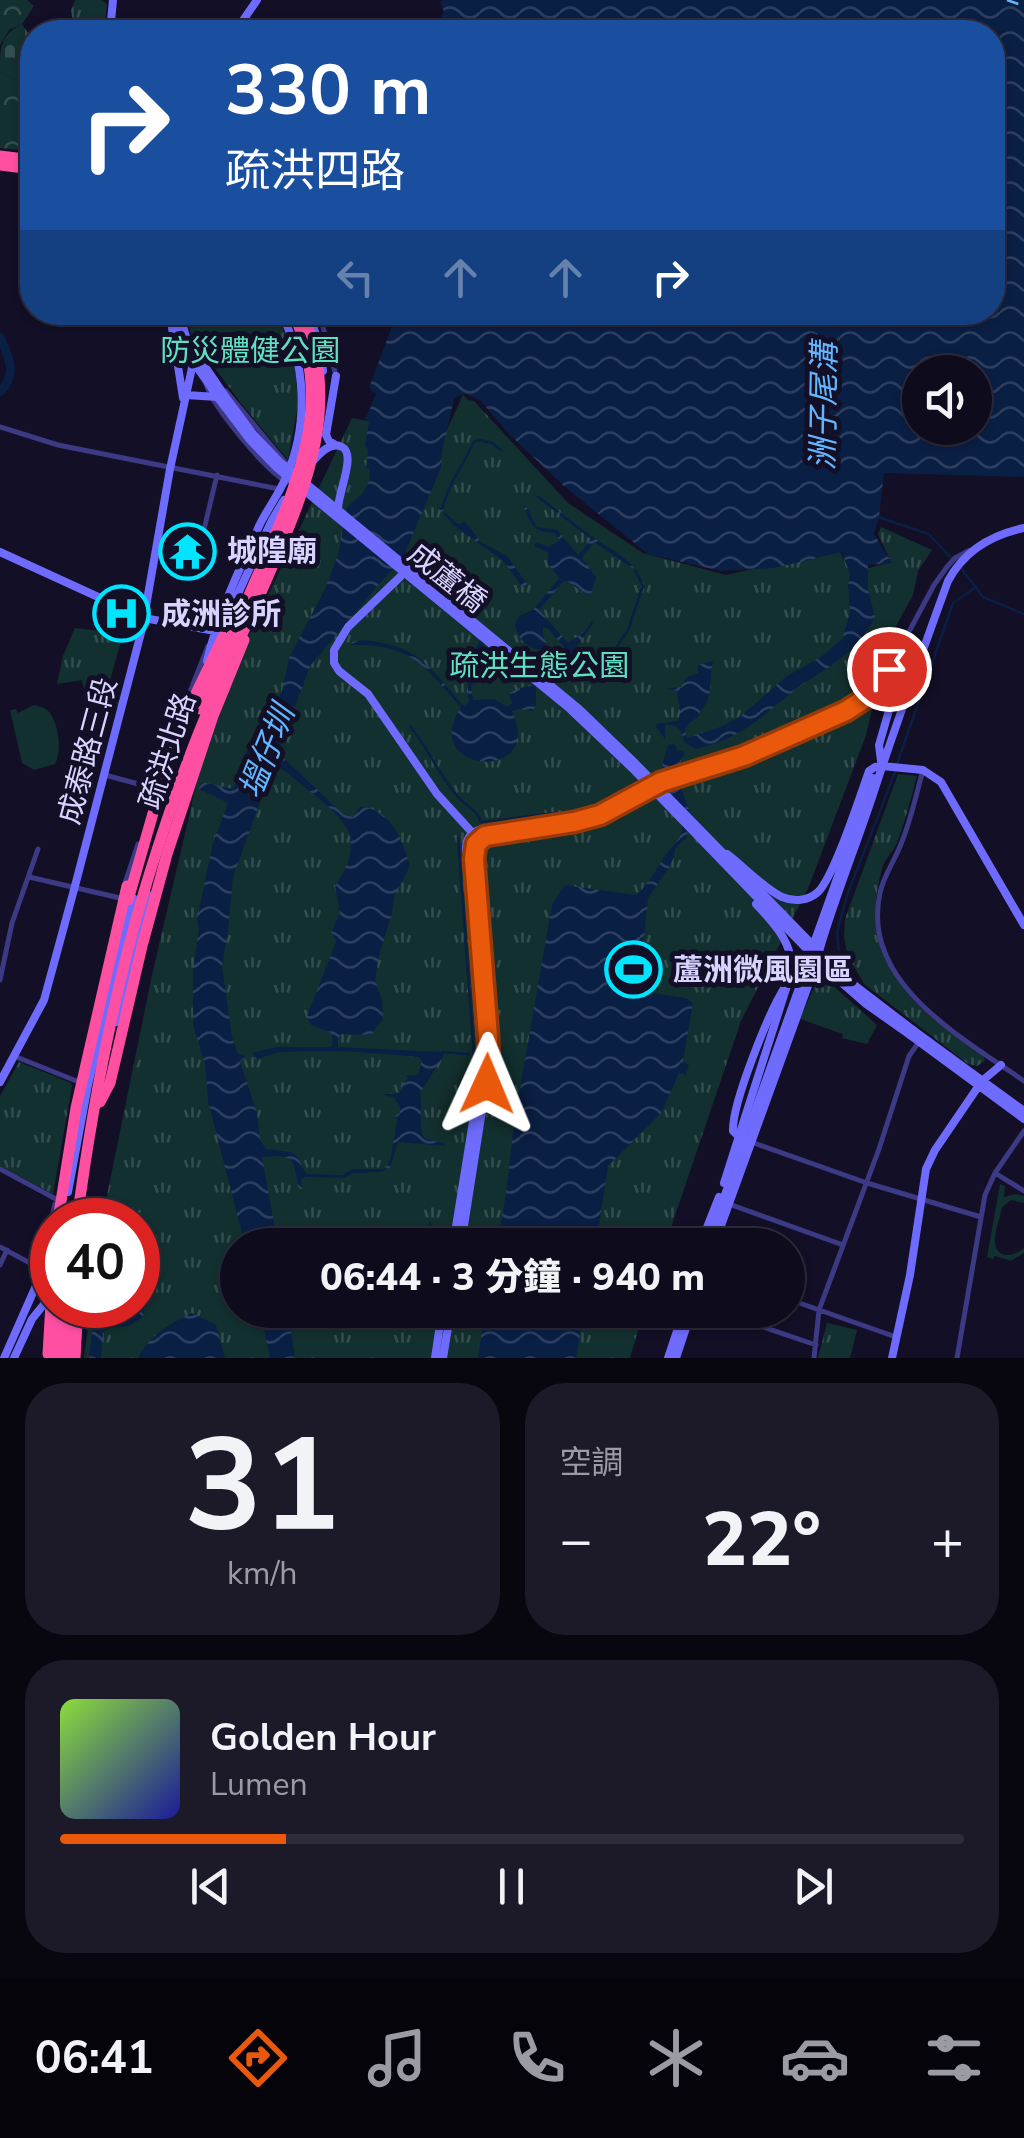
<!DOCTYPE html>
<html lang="zh-TW">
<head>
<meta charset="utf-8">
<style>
  body { margin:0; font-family:"Nunito Sans","Noto Sans TC",sans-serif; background:#1c1929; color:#f1f3f6; height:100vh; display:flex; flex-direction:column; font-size:38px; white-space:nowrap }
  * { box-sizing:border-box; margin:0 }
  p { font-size:32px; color:#9b9ba3 }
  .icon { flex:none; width:55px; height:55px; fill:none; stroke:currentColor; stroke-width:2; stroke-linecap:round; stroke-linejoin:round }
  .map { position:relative; height:1358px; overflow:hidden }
  .panel { display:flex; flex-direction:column; gap:25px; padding:25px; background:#08060f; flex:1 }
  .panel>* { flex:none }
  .guide { position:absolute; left:20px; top:20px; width:985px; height:305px; border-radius:40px; box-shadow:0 2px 8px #0004,0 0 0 2px #2e2b3b; background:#1a4fa0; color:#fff; overflow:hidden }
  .buttons { position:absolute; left:902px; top:355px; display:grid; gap:20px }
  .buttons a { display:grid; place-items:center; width:90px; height:90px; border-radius:50%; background:#0e0b1c; box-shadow:0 2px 8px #0004,0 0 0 2px #2e2b3b; font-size:50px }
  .speed { position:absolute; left:30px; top:1198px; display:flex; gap:20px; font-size:50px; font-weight:700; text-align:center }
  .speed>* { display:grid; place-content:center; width:130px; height:130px; border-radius:50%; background:#0e0b1c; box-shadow:0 2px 8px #0004,0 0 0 2px #2e2b3b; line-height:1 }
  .speed .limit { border:15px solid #d22; background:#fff; color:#111 }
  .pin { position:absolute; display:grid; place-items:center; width:85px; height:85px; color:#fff; margin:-42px; border:5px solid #fff; border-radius:50%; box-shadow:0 2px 10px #0007 }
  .me { position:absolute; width:110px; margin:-55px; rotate:1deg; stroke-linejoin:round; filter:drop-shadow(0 0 8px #0008) }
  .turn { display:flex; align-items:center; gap:35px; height:210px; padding:0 40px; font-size:45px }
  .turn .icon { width:130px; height:130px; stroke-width:2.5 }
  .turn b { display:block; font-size:70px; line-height:85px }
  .lanes { display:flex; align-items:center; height:95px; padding:0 40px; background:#0003; justify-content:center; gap:50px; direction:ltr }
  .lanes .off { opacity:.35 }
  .big { font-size:75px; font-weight:800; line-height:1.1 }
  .panel .tile { flex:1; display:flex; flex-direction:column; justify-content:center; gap:15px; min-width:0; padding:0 35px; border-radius:40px; background:#1c1929 }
  .panel .dial { align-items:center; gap:0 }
  .dial b { font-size:130px; line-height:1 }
  .song { display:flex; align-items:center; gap:30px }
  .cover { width:120px; height:120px; border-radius:15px; background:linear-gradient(135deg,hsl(90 70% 55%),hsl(240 70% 35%)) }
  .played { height:10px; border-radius:5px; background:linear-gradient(90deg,#ea580c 25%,#2e2b3b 25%) }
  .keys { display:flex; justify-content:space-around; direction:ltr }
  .heat { display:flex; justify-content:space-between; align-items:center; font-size:55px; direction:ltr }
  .panel .tiles { flex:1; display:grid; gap:25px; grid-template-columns:1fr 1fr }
  .tile:last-child { grid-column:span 2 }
  .trip { position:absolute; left:220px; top:1228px; width:585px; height:100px; border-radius:50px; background:#0e0b1c; box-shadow:0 2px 8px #0004,0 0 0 2px #2e2b3b; font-weight:800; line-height:100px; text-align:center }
  .tabs { display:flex; height:160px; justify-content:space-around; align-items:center; background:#06040b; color:#9b9ba3 }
  .tabs .icon { width:70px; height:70px }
  .tabs .selected { color:#ea580c }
  .tabs b { font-size:45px; color:#f1f3f6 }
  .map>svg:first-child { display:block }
</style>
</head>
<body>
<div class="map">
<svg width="1024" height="1358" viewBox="0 0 1024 1358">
  <defs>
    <pattern id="forest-crowns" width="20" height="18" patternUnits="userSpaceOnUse" patternTransform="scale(2.5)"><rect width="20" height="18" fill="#12302f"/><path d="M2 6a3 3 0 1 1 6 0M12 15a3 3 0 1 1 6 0" fill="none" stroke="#344d4e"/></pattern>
    <pattern id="cemetery-stones" width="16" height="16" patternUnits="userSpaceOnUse" patternTransform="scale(2.5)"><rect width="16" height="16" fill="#12302f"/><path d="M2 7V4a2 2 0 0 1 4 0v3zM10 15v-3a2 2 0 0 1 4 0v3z" fill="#344d4e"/></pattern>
    <pattern id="park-tufts" width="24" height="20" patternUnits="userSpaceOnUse" patternTransform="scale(2.5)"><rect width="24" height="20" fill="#12302f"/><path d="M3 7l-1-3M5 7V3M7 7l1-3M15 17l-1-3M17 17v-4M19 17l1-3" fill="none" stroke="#344d4e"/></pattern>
    <pattern id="water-waves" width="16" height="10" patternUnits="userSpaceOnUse" patternTransform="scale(2.5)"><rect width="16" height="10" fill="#0a1f44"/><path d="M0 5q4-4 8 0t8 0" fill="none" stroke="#2d3f60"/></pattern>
  </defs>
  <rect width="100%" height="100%" fill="#130f26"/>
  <path fill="#12302f" d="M34,705C41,707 45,707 50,713C59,725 62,752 55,764L34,770L22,763L10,710L16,709L18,713Z
    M1000,1184L1005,1186L1004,1197L1015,1194L1024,1196V1203L1011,1200L1002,1207C1000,1218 995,1230 995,1240C995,1260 1013,1257 1024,1248V1253L1011,1261L995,1256L993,1259L987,1257Z"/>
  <path fill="url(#forest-crowns)" d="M0,0H27L34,6L22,24L9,30L0,45Z
    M0,72L15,80L29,93L25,108L32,114V151L0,148Z"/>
  <path fill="url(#cemetery-stones)" d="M22,24L32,39V114L25,108L29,93L15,80L0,72C0,47 0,35 22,24Z"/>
  <path fill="url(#park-tufts)" d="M75,0H101L107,4L104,32H74L71,10Z
    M187,313H277L295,361L298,405L288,460L240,402L191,336Z
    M463,395L468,400L474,401L568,503L643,553L726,575L839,550L851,573L891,562L878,534L881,527L932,550L918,571L913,595L891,635L865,738L809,886L741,1021L665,1245H238V1310H644L630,1358H84L91,1305H138V1220H102L104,1210L152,975L200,769L245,644L352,418L444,436Z
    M75,628L123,634L107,691L122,696L121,708L88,707L82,680L57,684L63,656Z
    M898,774L917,776C911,799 905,821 897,843C893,852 884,859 882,869C875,894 873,919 881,944C900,1002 937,1021 983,1055L985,1061L977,1066L968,1064L864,984L848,956L844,938L845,919Z
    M820,974L877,1025L867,1044L842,1038L843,1034L800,1019Z
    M19,1062L71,1083L72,1086L53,1194L0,1166V1096Z
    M827,1323L857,1330L850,1358H818Z"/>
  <path fill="url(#water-waves)" fill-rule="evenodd" d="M443,0H1024V477L884,473L879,517L874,534L892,563L868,565V589L875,617C855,655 827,667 795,690C784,698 775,707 764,715C744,732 720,744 695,749L685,743C682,732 679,723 665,725V739L656,727L657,724L677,721C684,710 677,703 677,691L665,689L681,687L687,677L698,673V665L713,661C708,681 715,697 699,713V717L690,722L685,730L687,738L720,727L741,716L787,676L821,657L842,639L850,613L848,585L850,574L842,552L775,568L721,571L648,554L564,486L508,433L480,400L466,394L459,395L454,399L442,452L441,468L404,555L310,666L278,753L344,815L353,817L360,807C390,807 403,841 410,866L394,897L392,913L379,955L375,980L382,1000L383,1019L371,1035L341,1034L338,1039V1047L443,1052L444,1055L420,1093C423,1109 418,1123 424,1138L445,1144L444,1146L398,1142L390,1168L381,1172L354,1173L343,1178L306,1177L301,1179L302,1189L299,1190L294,1165L291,1159L279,1156L262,1157L278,1245H245L208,1101L205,1064L193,1025V970L199,929L197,919L213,843L228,803L199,789L202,782L233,789L249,743L282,691L289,658L325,589L338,555L347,507L363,493L369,481L370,469L366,468L368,450L365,445L369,422L365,420L376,394L369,388L397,313L992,312V32H430V26L435,22L440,23L444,11L440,3ZM920,372H975V428H920ZM274,763C286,771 299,783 312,793C349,823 366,840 335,886L340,913L331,932L336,942L307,1016L311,1025L331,1033L333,1039L331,1047H278L254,1052L253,1055L255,1059C266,1057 275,1052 286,1052C330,1049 375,1053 419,1057L422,1061L418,1075H406L408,1078L405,1083L400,1085L402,1089L399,1093L384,1094L386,1096L394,1097L400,1107V1113L395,1116L397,1119L391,1157L388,1165L383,1169H353L342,1175L306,1174L297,1156L291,1152L266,1149L260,1140L257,1113L240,1061L245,1059V1055L238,1054L232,1037L222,966L228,931L233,877Z
    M538,495C558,510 577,526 597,540C610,549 626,556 635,570L594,542L582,558L596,577L592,592L588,596L567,581L563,582L539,610L568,643L585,631L592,620L593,624L574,650L596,670L597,676C584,671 558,640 547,628H543V635L547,644L540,650C525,647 520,640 515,626L518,617L534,609L559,578L548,564V552L535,547L534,544L537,543L549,547L560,540L554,533C532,532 530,523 523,505L528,509L537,527L557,530L578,555L591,539L536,497Z
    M436,504L458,524L465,522L481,542L507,556L527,584L523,587L502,560L453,525Z
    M364,640C420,646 429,667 464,706L469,702C465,684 472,656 480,640L484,643C478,652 486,659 492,666L487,672L475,676V682L471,686L473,700L494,699L508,707L512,703L509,694C514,689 530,684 536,687V705L533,711L518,709L512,711C546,784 417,774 461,707C423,666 413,644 351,645L352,642Z
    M674,744L678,751L682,750L685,753L677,769L676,776L689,809L687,837L675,849L674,857L668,869L648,898L643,946L635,987L640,991L686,998L693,1003L683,1062L689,1065L686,1075L679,1073L662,1112L608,1166L596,1245H497L506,1193L514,1124L552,904L565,885L636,895C649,884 656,869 665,856C669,849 677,843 680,836C691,813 662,787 662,768C663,760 666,751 668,745Z
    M138,1268C156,1290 147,1292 143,1317L129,1326L110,1328L103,1332L101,1358H89L95,1305H138Z
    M260,1310H288L295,1358H270Z
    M485,1310H584L576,1358H478Z
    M192,1313L216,1325L225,1358H138C150,1335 169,1324 192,1313Z"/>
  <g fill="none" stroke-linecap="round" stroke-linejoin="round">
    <path stroke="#0a1f44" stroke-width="2.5" d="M442,508L450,487L474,442L480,440L492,443L501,450
      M878,517L929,534L952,559
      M961,568L983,597L1024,614
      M597,676L628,630L643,586L635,570
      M410,726C429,749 440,778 460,799C469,808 476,809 481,822L556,813
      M897,764L953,603L976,587
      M458,838L474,1054
      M839,952L837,932L847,896L895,772
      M443,1052L468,1054
      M430,1224L434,1238L432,1245"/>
    <path stroke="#0a1f44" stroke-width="9" d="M0,337C9,357 18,374 0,392"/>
    <path stroke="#62b6ff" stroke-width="2.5" stroke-dasharray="12 10" stroke-linecap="butt" d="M1007,0L1024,6"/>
    <path stroke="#3d3a85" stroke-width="5" d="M319,312L336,376
      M206,384C213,407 265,470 287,482
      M226,391L286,463
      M0,427L58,445L279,489
      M157,545L192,549L198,547L201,542L217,475
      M889,669L934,585L947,567L955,558L970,550
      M188,697L208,646
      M923,770C916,795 911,820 901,844C895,860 883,877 880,893C860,983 963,1038 1024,1081
      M105,775L157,789
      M29,877L120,898
      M124,886L138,844
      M0,980L12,923L38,849
      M14,1056L79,1082
      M751,1142L867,1183L981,1217
      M0,1169L56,1199
      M995,1173L1024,1191
      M729,1204L843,1245
      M0,1247L43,1270L52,1280
      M0,1265L7,1250
      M43,1267V1256L55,1204
      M788,1299L896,1337
      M713,1310L816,1345
      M814,1358L819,1310L879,1149L909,1056L921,1039
      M957,1358L985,1195L995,1173L1024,1131"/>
    <path stroke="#6f6bff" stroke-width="8" d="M110,32L113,0
      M235,32L257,0
      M172,312L181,344L219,399
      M179,312L187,340L225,396
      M309,312L321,352L323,371
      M172,328L183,398
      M186,395L217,397
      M334,444L329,441L326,435L336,376
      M314,460C320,453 331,441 342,447C357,454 337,495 338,510
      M0,552L144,618L215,631
      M403,570L401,576L348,627L334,650V663L339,671L368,694L437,794L479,840
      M219,641L223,626L272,520L284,500
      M207,661C218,614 240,568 260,524C268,508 279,494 286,477C309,425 306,363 281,312
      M733,759C772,745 871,711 887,673
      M881,761L879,745L892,700L897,673L889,669
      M882,766L923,770L941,782L1024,925
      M479,840C501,825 546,828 573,823C602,817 627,800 653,786
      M727,854C742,865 767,891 782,897C794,902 808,901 818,892C834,877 860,796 869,771L875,767L882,766
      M814,943L873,778
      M820,948C837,891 860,836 878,779C900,713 924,647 948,581C964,551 991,535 1024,528
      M116,1022L149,895
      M913,1030L1024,1111
      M910,1035L1024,1119
      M0,1082L44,1000L75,886L142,629L170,469L195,354
      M741,1139L733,1131C732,1103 769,1012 785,987
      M68,1192L88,1085L133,898
      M453,1245L482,1066L466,855C465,841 468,832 483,829L566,818L596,810L658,778L739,752L845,706L861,697L889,669
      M461,1245L489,1066L474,859V848L479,840
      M700,1245L719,1197
      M707,1245L808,963
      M714,1245L816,964
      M45,1247L52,1241
      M4,1358L43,1270L52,1258
      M14,1358L32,1319L49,1298
      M435,1358L442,1310
      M443,1358L451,1310
      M668,1358L684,1310
      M676,1358L692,1310
      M892,1358L910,1275L926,1169L935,1150L982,1081L1001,1065"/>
    <path stroke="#ff4fa3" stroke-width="11" d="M0,156L32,160
      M0,165L32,169
      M100,1102L110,1083L142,946L167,854L213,716L244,640
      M58,1220L76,1108L127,886
      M64,1358L67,1305
      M75,1358L78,1305"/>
    <path stroke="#6f6bff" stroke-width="8" d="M225,396L253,434L280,462L578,708L636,764L845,978L913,1030
      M219,399L250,440L277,468L570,709L632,768L827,970L866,1004L910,1035
      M724,1183L792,970C792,941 774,924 756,904"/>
    <path stroke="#ff4fa3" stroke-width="11" d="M200,709C221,662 240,615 261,568C297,483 335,404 293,312
      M128,900L162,782L190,706L223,637
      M77,1220C92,1108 113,994 146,885C164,827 183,769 207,713C228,664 251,616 272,567C307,487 343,398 301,312
      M48,1354L52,1287
      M57,1358L61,1305"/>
  </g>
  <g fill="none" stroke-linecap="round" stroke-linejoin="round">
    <defs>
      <path id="route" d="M487,1084L489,1066L488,1037L474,859L476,844L485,836L574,822L600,815L661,782L744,756L846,711L875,692L883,683L889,669"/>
    </defs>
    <use href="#route" stroke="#983908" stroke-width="25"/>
    <use href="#route" stroke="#ea580c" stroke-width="18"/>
  </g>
  <defs>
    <symbol id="temple-ring" viewBox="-11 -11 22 22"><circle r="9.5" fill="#130f26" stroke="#00e5ff" stroke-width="1.5"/><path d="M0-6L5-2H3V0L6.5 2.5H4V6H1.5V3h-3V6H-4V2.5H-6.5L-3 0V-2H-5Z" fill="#00e5ff"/></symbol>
    <symbol id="hospital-ring" viewBox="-11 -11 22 22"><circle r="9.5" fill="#130f26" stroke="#00e5ff" stroke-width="1.5"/><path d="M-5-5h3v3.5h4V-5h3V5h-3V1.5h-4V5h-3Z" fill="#00e5ff"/></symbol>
    <symbol id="stadium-ring" viewBox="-11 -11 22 22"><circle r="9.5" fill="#130f26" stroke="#00e5ff" stroke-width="1.5"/><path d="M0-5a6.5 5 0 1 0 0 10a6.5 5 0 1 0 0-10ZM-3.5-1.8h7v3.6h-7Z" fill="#00e5ff"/></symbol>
  </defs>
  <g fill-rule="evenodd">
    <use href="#temple-ring" x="156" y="520" width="63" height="63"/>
    <use href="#hospital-ring" x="90" y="582" width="63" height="63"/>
    <use href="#stadium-ring" x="602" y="938" width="63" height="63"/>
  </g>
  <g text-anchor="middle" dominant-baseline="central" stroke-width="10" stroke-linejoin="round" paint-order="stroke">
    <g font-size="30" fill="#5fe0c0" stroke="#130f26">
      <text x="250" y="351">防災體健公園</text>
      <text x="539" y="666">疏洪生態公園</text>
    </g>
    <g font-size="30" font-weight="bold" fill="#d9d4ff" stroke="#130f26" text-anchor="start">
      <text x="227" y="551">城隍廟</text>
      <text x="161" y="614">成洲診所</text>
      <text x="673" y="970">蘆洲微風園區</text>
    </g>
    <g font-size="30" fill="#d9d4ff" stroke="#130f26">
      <text transform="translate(447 578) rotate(39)">成蘆橋</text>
      <text transform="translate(88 751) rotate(-75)">成泰路三段</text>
      <text transform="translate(168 751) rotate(-72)">疏洪北路</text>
    </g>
    <g font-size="32" font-style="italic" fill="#62b6ff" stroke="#130f26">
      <text transform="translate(824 406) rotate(-89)">洲子尾溝</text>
      <text transform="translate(267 752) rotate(-68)">塭仔圳</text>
    </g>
  </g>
</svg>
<div class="buttons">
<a><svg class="icon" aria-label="sound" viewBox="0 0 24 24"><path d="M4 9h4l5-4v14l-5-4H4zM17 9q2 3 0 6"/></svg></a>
</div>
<div class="speed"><div class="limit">40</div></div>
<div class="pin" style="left:889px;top:669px;background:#d93025"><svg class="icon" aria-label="arrive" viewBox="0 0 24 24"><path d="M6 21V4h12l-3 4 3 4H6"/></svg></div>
<svg class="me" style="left:487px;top:1084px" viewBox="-20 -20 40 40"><path d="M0-17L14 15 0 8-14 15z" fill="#ea580c" stroke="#fff" stroke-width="4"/></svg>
<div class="trip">06:44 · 3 分鐘 · 940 m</div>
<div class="guide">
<div class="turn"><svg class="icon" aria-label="right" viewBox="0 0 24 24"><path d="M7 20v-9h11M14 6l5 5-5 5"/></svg><div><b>330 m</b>疏洪四路</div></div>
<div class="lanes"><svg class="icon off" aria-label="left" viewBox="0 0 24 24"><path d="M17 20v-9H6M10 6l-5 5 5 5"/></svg><svg class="icon off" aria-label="ahead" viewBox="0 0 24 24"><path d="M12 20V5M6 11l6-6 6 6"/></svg><svg class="icon off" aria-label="ahead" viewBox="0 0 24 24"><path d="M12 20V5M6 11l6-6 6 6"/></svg><svg class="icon" aria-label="right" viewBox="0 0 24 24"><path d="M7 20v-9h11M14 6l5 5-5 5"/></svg></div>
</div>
</div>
<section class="panel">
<div class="tiles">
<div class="tile dial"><b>31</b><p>km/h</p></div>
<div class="tile"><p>空調</p>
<div class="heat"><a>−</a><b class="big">22°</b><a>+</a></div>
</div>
<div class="tile">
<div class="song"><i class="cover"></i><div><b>Golden Hour</b><p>Lumen</p></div></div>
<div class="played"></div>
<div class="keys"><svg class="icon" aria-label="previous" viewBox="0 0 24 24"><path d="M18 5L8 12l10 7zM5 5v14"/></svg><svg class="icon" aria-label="pause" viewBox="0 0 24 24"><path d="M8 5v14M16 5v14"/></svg><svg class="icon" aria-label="next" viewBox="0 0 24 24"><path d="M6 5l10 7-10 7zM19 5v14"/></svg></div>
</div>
</div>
</section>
<nav class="tabs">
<b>06:41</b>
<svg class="icon selected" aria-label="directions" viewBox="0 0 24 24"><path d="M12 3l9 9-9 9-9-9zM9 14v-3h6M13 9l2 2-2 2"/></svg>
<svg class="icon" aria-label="music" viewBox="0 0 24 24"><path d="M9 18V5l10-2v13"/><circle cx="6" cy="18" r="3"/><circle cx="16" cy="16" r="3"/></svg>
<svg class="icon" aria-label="phone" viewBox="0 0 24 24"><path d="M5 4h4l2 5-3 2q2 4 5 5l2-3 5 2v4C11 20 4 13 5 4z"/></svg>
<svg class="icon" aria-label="climate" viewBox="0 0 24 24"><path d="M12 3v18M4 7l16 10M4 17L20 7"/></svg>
<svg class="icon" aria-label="car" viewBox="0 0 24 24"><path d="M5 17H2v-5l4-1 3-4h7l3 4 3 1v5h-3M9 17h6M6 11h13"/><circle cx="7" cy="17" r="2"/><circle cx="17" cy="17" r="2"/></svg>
<svg class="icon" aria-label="filters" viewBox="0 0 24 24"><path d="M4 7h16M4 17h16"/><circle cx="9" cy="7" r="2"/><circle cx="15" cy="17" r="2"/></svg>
</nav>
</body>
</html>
